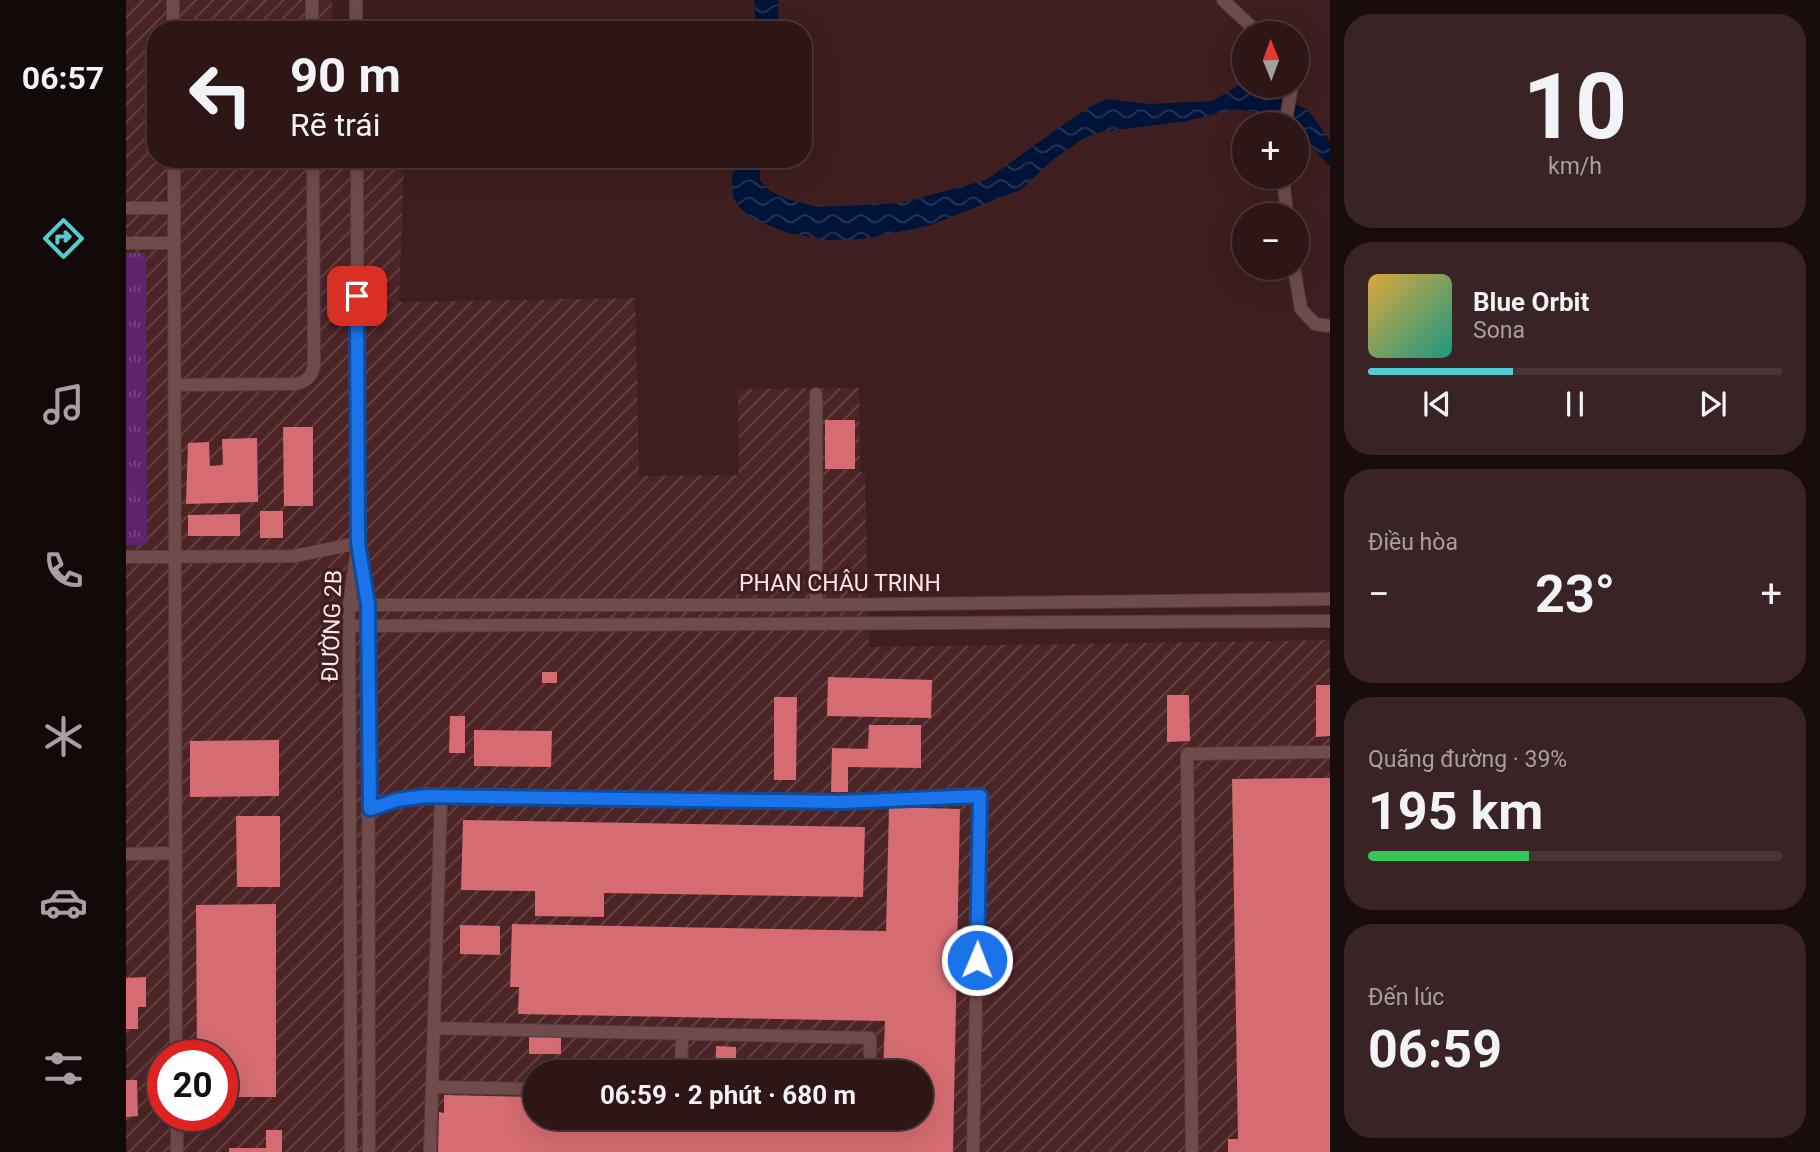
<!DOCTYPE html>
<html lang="vi">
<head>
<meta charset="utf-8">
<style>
  body { margin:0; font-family:Roboto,sans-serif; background:#3a2324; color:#f1f3f6; height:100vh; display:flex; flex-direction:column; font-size:26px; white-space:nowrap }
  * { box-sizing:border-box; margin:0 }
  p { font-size:23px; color:#a79fa1 }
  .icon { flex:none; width:38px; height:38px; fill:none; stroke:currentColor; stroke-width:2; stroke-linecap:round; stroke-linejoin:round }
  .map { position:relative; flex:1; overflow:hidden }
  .sheet { display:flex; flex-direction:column; gap:14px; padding:14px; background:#190c0d; width:490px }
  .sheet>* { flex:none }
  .hud { position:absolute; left:21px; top:21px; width:665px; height:147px; border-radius:28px; box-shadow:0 7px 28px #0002,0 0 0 2px #493536; background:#2e1617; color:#f1f3f6; overflow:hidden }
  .needle { width:46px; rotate:359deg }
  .fabs { position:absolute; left:1106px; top:21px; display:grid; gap:14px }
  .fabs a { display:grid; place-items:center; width:77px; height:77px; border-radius:50%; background:#2e1617; box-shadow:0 7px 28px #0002,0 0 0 2px #493536; font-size:35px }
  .speed { position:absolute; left:21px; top:1040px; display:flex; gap:14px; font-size:35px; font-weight:700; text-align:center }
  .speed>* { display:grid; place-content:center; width:91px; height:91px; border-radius:50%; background:#2e1617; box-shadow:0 7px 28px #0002,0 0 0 2px #493536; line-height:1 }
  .speed .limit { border:10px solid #d22; background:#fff; color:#111 }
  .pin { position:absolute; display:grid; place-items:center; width:60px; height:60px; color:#fff; margin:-30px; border-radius:14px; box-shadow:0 4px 10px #0006 }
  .me { position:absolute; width:77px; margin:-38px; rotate:1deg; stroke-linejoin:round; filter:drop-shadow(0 0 5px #0008) }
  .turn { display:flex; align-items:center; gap:24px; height:147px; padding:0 28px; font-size:32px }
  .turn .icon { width:91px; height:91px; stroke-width:2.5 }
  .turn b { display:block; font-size:49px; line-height:60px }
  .big { font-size:52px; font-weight:700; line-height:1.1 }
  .sheet .tile { flex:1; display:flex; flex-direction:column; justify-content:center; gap:10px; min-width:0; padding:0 24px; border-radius:28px; background:#3a2324 }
  .sheet .dial { align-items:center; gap:0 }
  .dial b { font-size:91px; line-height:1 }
  .song { display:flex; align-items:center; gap:21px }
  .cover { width:84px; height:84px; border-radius:10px; background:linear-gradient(135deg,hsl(40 70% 55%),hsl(170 70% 35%)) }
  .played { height:7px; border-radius:4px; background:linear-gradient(90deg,#52ccd0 35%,#493536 35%) }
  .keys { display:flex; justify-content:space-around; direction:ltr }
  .heat { display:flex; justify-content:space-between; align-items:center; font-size:38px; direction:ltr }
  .charge { height:10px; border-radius:5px; background:linear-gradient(90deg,#34c759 39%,#493536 0) }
  .trip { position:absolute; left:397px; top:1060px; width:410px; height:70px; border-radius:35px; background:#2e1617; box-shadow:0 7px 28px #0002,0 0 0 2px #493536; font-weight:700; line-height:70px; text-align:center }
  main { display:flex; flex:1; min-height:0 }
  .tab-bar { display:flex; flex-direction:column; width:126px; justify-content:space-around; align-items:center; background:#120909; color:#a79fa1 }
  .tab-bar .icon { width:49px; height:49px }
  .tab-bar .selected { color:#52ccd0 }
  .tab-bar b { font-size:32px; color:#f1f3f6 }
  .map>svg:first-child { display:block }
</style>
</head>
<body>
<main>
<nav class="tab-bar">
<b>06:57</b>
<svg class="icon selected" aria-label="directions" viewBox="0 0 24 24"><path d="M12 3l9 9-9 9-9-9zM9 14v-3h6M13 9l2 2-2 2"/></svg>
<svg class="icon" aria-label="music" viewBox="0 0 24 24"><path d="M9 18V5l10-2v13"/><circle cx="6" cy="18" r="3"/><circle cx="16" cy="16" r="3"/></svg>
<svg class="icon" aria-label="phone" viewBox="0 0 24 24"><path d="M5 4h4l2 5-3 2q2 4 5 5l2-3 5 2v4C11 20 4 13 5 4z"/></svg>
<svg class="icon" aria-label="climate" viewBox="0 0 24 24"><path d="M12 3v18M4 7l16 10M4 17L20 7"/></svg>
<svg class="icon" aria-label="car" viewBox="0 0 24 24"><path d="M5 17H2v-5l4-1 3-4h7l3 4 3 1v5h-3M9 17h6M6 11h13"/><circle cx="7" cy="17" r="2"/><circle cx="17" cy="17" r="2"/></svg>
<svg class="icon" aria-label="filters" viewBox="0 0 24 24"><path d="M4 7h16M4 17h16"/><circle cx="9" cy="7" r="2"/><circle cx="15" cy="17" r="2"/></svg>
</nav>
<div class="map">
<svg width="1204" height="1152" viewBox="0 0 1204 1152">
  <defs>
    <pattern id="industrial-furrows" width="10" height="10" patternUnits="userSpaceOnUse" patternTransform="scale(1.75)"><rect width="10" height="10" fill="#4c2426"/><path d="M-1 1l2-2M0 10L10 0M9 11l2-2" fill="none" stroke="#674446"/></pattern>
    <pattern id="grass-tufts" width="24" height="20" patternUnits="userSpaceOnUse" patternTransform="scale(1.75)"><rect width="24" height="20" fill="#5d246d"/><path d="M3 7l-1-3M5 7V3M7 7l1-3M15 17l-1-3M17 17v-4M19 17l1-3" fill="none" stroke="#754482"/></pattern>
    <pattern id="water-waves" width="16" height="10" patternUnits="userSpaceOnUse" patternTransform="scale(1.75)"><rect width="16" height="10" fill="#001439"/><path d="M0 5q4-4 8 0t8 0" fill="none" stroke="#263656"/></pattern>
  </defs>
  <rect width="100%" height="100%" fill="#3e1e1f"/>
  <path fill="url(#industrial-furrows)" fill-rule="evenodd" d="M0,0H206L207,30H30V159H278L273,302L509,298L513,476L613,475L612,389L733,388L734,472L739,473L743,647L1204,640V1152H0ZM37,1055H96V1115H37ZM410,1073H794V1118H410Z"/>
  <path fill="url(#grass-tufts)" d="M0,253H20L21,545H0Z"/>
  <path fill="url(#water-waves)" d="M628,0H652L653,30H630Z
    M1111,86H1134L1182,110L1204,141V167L1171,129V124L1149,116L1109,109L1061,121L974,132L958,138L928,159L894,190L802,226L736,239L703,240L662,233L629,220L614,208L607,197L606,181L608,159H633L634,180L644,191L661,199L693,207L775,203L860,180L958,110L981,99L1024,104L1087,101Z"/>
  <path fill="#d46c71" d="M699,420H729V469H699Z
    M157,427H187V506H158Z
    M131,438L132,502L60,504L62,443L83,442L84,466L97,465L96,439Z
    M134,511H157V538H134Z
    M114,514V536H62V515Z
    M416,672H431V683H416Z
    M702,677L806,680L805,718L701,716Z
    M1190,685H1204V736L1190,737Z
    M1041,695H1063L1064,741L1041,742Z
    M648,697H671L670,780H648Z
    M324,716H339V753H323Z
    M743,725H795V768L722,767V792H705L706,748L742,749Z
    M348,730L426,731L425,767L348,766Z
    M153,740V796L64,797V741Z
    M1204,778V1152H1102V1139H1112L1106,779Z
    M763,807L834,809L827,1152H312L313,1112L318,1113V1095L410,1097V1118H794V1073H757L759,1021L392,1014L393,987H384L386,924L760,931Z
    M110,816H154V887H111Z
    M337,820L739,827L737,897L478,893V917L409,916V891L335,890Z
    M150,904V1097H96V1055H71L70,905Z
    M334,925L374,926V955L334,954Z
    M20,977V1007H12V1029H0V978Z
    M403,1036H435V1054H403Z
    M590,1046L610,1047V1073H590Z
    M0,1080H11L12,1116L0,1117Z
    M140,1130H156V1152H103V1148H140Z"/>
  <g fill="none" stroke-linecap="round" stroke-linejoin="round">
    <defs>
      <path id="minor" d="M47,0V30
        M186,0V30
        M230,0V30
        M1097,0L1132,33
        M1159,124L1166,86
        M48,159L50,1055
        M1157,177L1161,215
        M0,208H48
        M0,243H48
        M1168,268L1175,309L1189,324L1204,326
        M48,385L168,384C179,383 187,376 188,364L187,159
        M0,557L169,556L232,543
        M234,558L242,605L243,1152
        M223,605H690L1204,599
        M690,605V394
        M224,626L1204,621
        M244,809C267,799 289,796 315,796
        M0,854L50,853
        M308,1028L744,1038V1073
        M555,1073L556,1034
        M306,1087L410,1089
        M51,1115V1152
        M225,1152L223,605L232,543L231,159
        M304,1152L315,796L715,801L854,796L847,1152
        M1066,1152L1061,754L1204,752"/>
    </defs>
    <use href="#minor" stroke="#573c3e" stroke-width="14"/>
    <use href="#minor" stroke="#704b4c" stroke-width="12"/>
  </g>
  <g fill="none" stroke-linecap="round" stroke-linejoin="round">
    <defs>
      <path id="route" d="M231,296L232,543L242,605L244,809L271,800L300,796L715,802L854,796L851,960"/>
    </defs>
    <use href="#route" stroke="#114b97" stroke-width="18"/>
    <use href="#route" stroke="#1a73e8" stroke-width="12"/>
  </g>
  <g text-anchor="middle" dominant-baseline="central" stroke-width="7" stroke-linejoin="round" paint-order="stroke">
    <g font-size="23" fill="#fde6e6" stroke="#3e1e1f">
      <text x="714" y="583">PHAN CHÂU TRINH</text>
      <text transform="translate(206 626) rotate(-88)">ĐƯỜNG 2B</text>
    </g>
  </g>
</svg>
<div class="fabs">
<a><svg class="needle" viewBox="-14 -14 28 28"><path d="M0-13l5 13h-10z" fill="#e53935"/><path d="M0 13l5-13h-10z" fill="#a79fa1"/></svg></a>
<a>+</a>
<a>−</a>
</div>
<div class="speed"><div class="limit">20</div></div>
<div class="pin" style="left:231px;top:296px;background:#d93025"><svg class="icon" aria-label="arrive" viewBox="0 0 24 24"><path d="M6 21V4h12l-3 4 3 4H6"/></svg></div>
<svg class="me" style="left:851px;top:960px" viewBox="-20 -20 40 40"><circle r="17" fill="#1a73e8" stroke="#fff" stroke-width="3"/><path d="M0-11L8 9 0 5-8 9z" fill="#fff"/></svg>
<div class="trip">06:59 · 2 phút · 680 m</div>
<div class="hud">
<div class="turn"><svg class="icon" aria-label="left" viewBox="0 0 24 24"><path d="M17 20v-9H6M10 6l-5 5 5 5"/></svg><div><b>90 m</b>Rẽ trái</div></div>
</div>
</div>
<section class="sheet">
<div class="tile dial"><b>10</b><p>km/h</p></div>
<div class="tile">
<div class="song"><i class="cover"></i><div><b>Blue Orbit</b><p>Sona</p></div></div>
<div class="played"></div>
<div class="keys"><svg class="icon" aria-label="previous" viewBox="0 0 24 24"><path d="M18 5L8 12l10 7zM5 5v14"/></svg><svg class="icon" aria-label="pause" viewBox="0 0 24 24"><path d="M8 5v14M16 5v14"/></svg><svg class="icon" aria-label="next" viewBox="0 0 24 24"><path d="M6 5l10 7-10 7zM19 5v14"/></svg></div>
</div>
<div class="tile"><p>Điều hòa</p>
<div class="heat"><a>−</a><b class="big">23°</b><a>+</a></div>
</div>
<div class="tile"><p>Quãng đường · 39%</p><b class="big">195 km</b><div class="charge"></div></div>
<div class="tile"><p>Đến lúc</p><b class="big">06:59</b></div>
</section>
</main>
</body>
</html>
